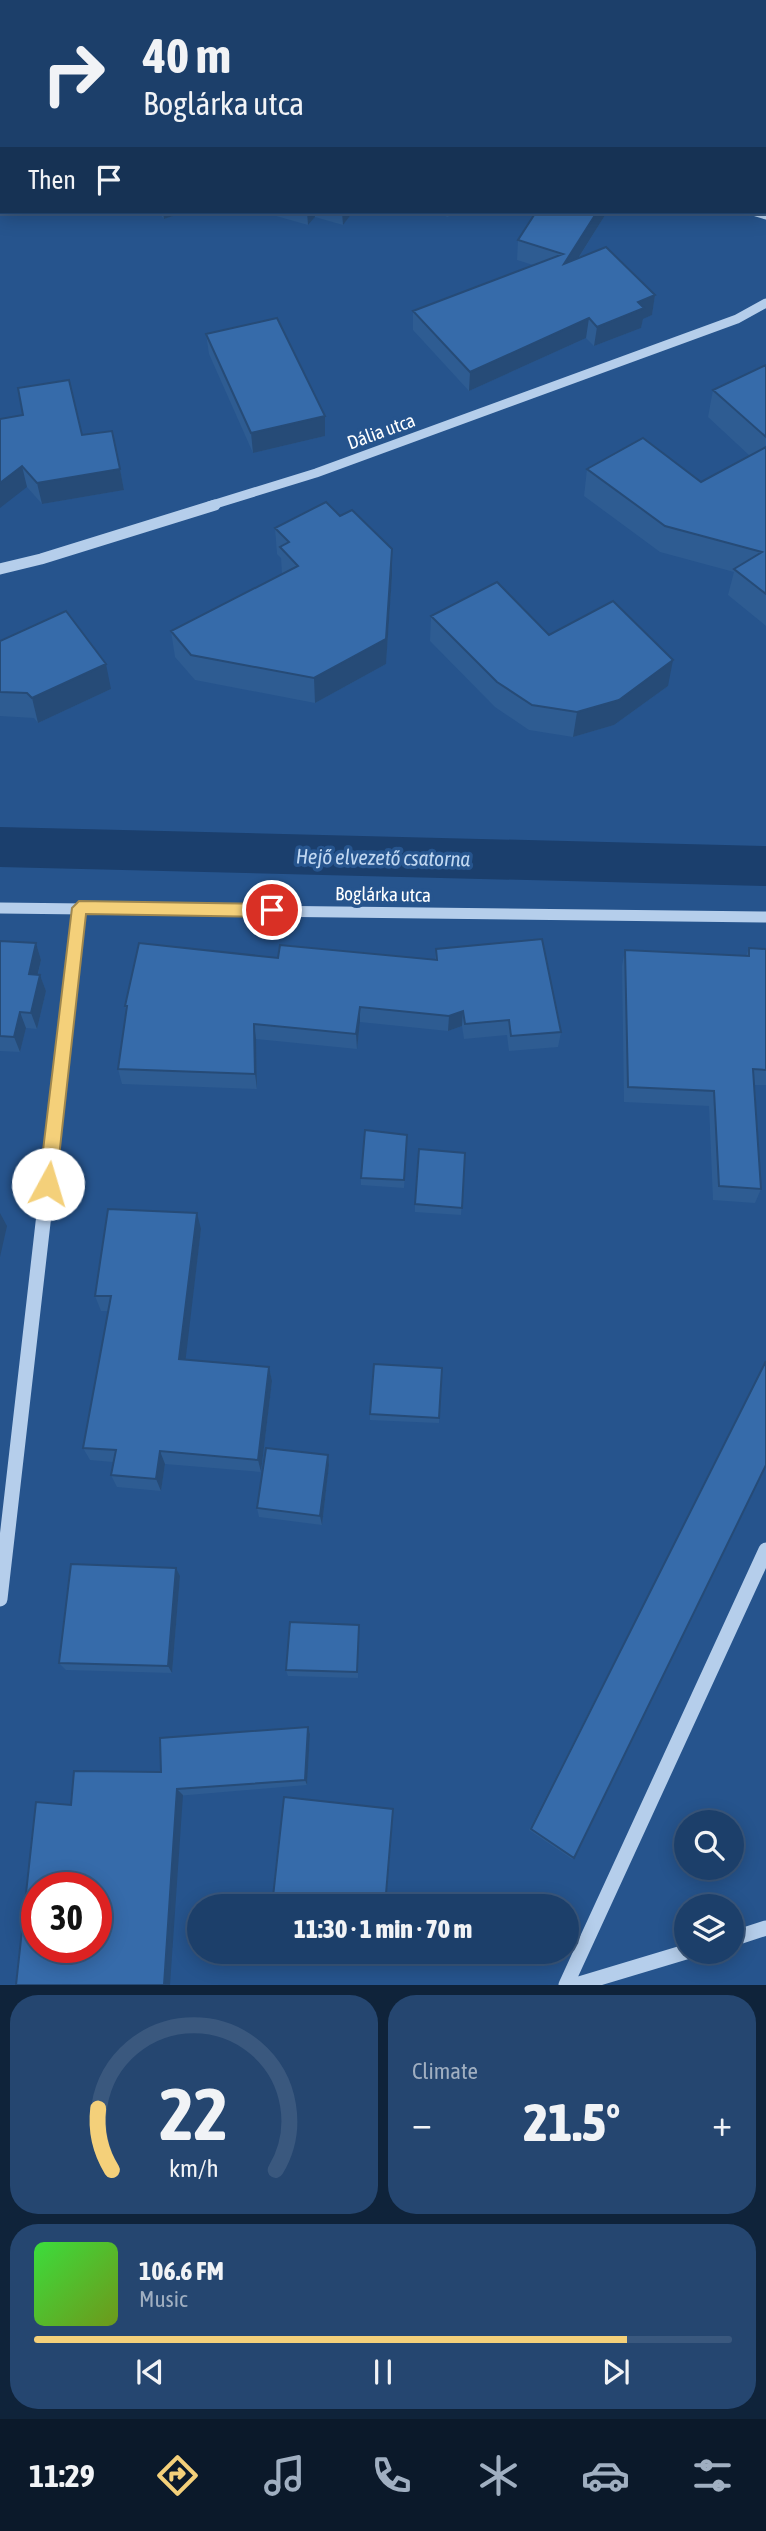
<!DOCTYPE html>
<html lang="en">
<head>
<meta charset="utf-8">
<style>
  body { margin:0; font-family:"Asap Condensed",sans-serif; background:#254670; color:#f1f3f6; height:100vh; display:flex; flex-direction:column; font-size:26px; white-space:nowrap }
  * { box-sizing:border-box; margin:0 }
  p { font-size:23px; color:#a0afc1 }
  .icon { flex:none; width:38px; height:38px; fill:none; stroke:currentColor; stroke-width:2; stroke-linecap:round; stroke-linejoin:round }
  .map { position:relative; height:1985px; overflow:hidden }
  .sheet { display:flex; flex-direction:column; gap:10px; padding:10px; background:#0f233a; flex:1 }
  .sheet>* { flex:none }
  .guide { position:absolute; left:0px; top:0px; width:766px; height:214px; box-shadow:0 4px 18px #0003,0 0 0 2px #3a587e; background:#1c3f6a; color:#f1f3f6; overflow:hidden }
  .buttons { position:absolute; left:674px; top:1810px; display:grid; gap:14px }
  .buttons a { display:grid; place-items:center; width:70px; height:70px; border-radius:50%; background:#1c3f6a; box-shadow:0 4px 18px #0003,0 0 0 2px #3a587e; font-size:35px }
  .speed { position:absolute; left:21px; top:1872px; display:flex; gap:14px; font-size:35px; font-weight:700; text-align:center }
  .speed>* { display:grid; place-content:center; width:91px; height:91px; border-radius:50%; background:#1c3f6a; box-shadow:0 4px 18px #0003,0 0 0 2px #3a587e; line-height:1 }
  .speed .limit { border:10px solid #d22; background:#fff; color:#111 }
  .pin { position:absolute; display:grid; place-items:center; width:60px; height:60px; color:#fff; margin:-30px; border:4px solid #fff; border-radius:50%; box-shadow:0 2px 7px #0007 }
  .me { position:absolute; width:77px; margin:-38px; rotate:6deg; stroke-linejoin:round; filter:drop-shadow(0 0 5px #0008) }
  .turn { display:flex; align-items:center; gap:24px; height:147px; padding:0 28px; font-size:32px }
  .turn .icon { width:91px; height:91px; stroke-width:2.5 }
  .turn b { display:block; font-size:49px; line-height:60px }
  .then { display:flex; align-items:center; height:66px; padding:0 28px; background:#0003; gap:14px; font-size:26px }
  .big { font-size:52px; font-weight:800; line-height:1.1 }
  .sheet .card { flex:1; display:flex; flex-direction:column; justify-content:center; gap:10px; min-width:0; padding:0 24px; border-radius:28px; background:#254670 }
  .sheet .dial { align-items:center; gap:0 }
  .dial svg { height:182px; overflow:visible; fill:none; stroke:#3a587e; stroke-width:7; stroke-linecap:round; text-anchor:middle }
  .dial text { fill:#f1f3f6; stroke:none }
  .song { display:flex; align-items:center; gap:21px }
  .cover { width:84px; height:84px; border-radius:10px; background:linear-gradient(135deg,hsl(120 70% 55%),hsl(80 70% 35%)) }
  .played { height:7px; border-radius:4px; background:linear-gradient(90deg,#f4d07a 85%,#3a587e 85%) }
  .keys { display:flex; justify-content:space-around; direction:ltr }
  .heat { display:flex; justify-content:space-between; align-items:center; font-size:38px; direction:ltr }
  .sheet .tiles { flex:1; display:grid; gap:10px; grid-template-columns:1fr 1fr }
  .card:last-child { grid-column:span 2 }
  .trip { position:absolute; left:187px; top:1894px; width:392px; height:70px; border-radius:35px; background:#1c3f6a; box-shadow:0 4px 18px #0003,0 0 0 2px #3a587e; font-weight:800; line-height:70px; text-align:center }
  .tabs { display:flex; height:112px; justify-content:space-around; align-items:center; background:#0b192a; color:#a0afc1 }
  .tabs .icon { width:49px; height:49px }
  .tabs .active { color:#f4d07a }
  .tabs b { font-size:32px; color:#f1f3f6 }
  .map>svg:first-child { display:block }
</style>
</head>
<body>
<div class="map">
<svg width="766" height="1985" viewBox="0 0 766 1985">
  <rect width="100%" height="100%" fill="#26548d"/>
  <g fill="none" stroke-linecap="round" stroke-linejoin="round">
    <path fill="#1b3f6d" fill-rule="evenodd" d="M0,827L766,846V886L0,867Z"/>
    <path stroke="#b5ceeb" stroke-width="9" d="M34,0L40,2
      M756,212L766,215
      M209,506L316,473L737,319L766,303"/>
    <path stroke="#b5ceeb" stroke-width="11" d="M0,569L41,559L215,505
      M0,908L766,917
      M51,1155L79,908"/>
    <path stroke="#b5ceeb" stroke-width="15" d="M0,1599L51,1153
      M732,1939L766,1928
      M566,1985L766,1550
      M576,1985L689,1951"/>
    <path fill="#fafcff" fill-rule="evenodd" d="M309,0H322L308,2Z
      M2,124V132L0,133V125Z"/>
  </g>
  <path fill="#2e5c92" d="M766,131V172L765,171V133Z
    M158,212H185L164,219Z
    M262,212H353L343,225L315,217L308,225Z
    M433,212H452L448,217Z
    M536,212H607L578,259L655,295L652,315L643,319L641,328L594,346L586,338L469,391L413,330V311L533,265L517,260L518,240Z
    M206,334L325,416V436L253,453L209,354Z
    M766,365V626L728,595L734,572L660,552L584,496L587,469L701,482L750,456L708,417L713,390Z
    M0,419L82,435L120,469L124,490L42,504L27,487Z
    M340,516L392,549V576L386,664L315,703L195,680L175,657L171,631L282,574L281,558L277,554L275,528Z
    M431,616L549,635L668,686L614,725L573,737L529,730L495,707L430,641Z
    M0,641L111,689L38,723L34,718L0,716Z
    M0,941L36,943L41,960L38,975H40L46,991L37,1029L26,1028L20,1052L0,1051Z
    M749,948L766,949V1085H755L761,1189L755,1203L713,1200L709,1106L624,1102L622,966L625,950L746,956Z
    M436,949L561,1032L558,1047L509,1051L507,1035L464,1039L462,1026L448,1031L360,1022L357,1049L256,1039L257,1089L122,1084L118,1069L126,1012L125,1006L278,958L435,959Z
    M407,1135L404,1188L361,1185V1178Z
    M465,1153L461,1215L415,1212V1204Z
    M201,1229L185,1360L269,1367L272,1381L261,1472L165,1464L161,1491L117,1487L111,1475L113,1462L90,1460L83,1448L108,1311H101L95,1296Z
    M766,1360V1465L574,1858L572,1859L529,1830L707,1479Z
    M442,1368L439,1423L370,1420V1414Z
    M328,1455L329,1465L322,1525L259,1517L257,1508Z
    M180,1576L172,1673L66,1670L59,1663Z
    M359,1625L358,1678L288,1676L286,1670Z
    M308,1727L310,1734L307,1785L71,1805L161,1772Z
    M382,1951L381,1966L266,1953Z"/>
  <path fill="#264b77" d="M19,0H29L30,2H17Z
    M577,0H598L595,2H574Z
    M2,17V50L0,52V19Z
    M766,63V80L765,81V64Z
    M163,212H185L164,219Z
    M307,212H314L315,217L308,225Z
    M342,212H353L343,225Z
    M597,212H607L562,284L564,264Z
    M655,295L652,315L643,319L641,328L594,346L597,327L638,302Z
    M589,318L586,338L469,391L470,372Z
    M325,416V436L253,453L251,433Z
    M22,466L27,487L0,508V483Z
    M120,469L124,490L42,504L37,483Z
    M392,549V576L386,664L315,703L314,678Z
    M673,660L668,686L614,725L573,737L577,712Z
    M106,664L111,689L38,723L32,698Z
    M36,943L41,960L34,990L29,974Z
    M40,975L46,991L37,1029L31,1013Z
    M360,1007V1022L357,1049L356,1034Z
    M463,1011L462,1026L448,1031L449,1016Z
    M20,1012L26,1028L20,1052L14,1037Z
    M254,1024L256,1039L257,1089L255,1074Z
    M0,1213L7,1226L0,1257Z
    M197,1213L201,1229L184,1373L179,1359Z
    M269,1367L272,1381L261,1472L258,1460Z
    M160,1451L165,1464L161,1491L156,1479Z
    M328,1455L329,1465L322,1525L320,1516Z
    M176,1568L180,1576L172,1673L168,1666Z
    M308,1727L310,1734L307,1785L305,1780Z
    M177,1789L183,1795L170,1985H164Z"/>
  <path fill="#366baa" stroke="#264b77" stroke-width="2" fill-rule="evenodd" d="M0,0H19L17,2H2V17L0,19Z
    M406,0H577L574,2H403Z
    M727,0H766V63L765,64V2H724Z
    M766,131V151H765V133Z
    M536,212H597L564,264L606,247L655,295L638,302L644,308L597,327L589,318L470,372L413,311L563,254L518,240Z
    M277,318L325,416L251,433L206,334Z
    M766,365V437L713,390Z
    M69,380L82,435L112,431L120,469L37,483L22,466L0,483V419L23,415L18,388Z
    M643,438L701,482L766,447V594L734,569L762,552L665,526L587,469Z
    M326,502L340,516L352,510L392,549L386,639L314,678L191,655L171,631L298,566L280,547L289,542L275,528Z
    M497,582L549,635L613,601L673,660L619,700L577,712L532,705L497,682L431,616Z
    M66,611L106,664L32,698L27,693L0,692V641Z
    M542,939L561,1032L511,1036L509,1020L465,1024L463,1011L449,1016L360,1007L356,1034L254,1024L255,1074L118,1069L127,1006H125L139,943L278,958L280,945L437,960L436,949Z
    M0,941L36,943L29,974L40,975L31,1013L20,1012L14,1037L0,1036Z
    M749,948L766,949V1070L753,1069L761,1189L719,1186L714,1091L628,1087L625,950L749,956Z
    M365,1130L407,1135L404,1180L361,1178Z
    M419,1149L465,1153L462,1208L415,1204Z
    M108,1209L197,1213L179,1359L269,1367L258,1460L160,1451L156,1479L111,1475L116,1450L83,1448L111,1296H95Z
    M766,1361V1465L574,1858L531,1829Z
    M374,1364L442,1368L439,1418L370,1414Z
    M266,1448L328,1455L320,1516L257,1508Z
    M71,1564L176,1568L168,1666L59,1663Z
    M290,1622L359,1625L357,1672L286,1670Z
    M308,1727L305,1780L177,1789L164,1985H16L36,1802L71,1805L74,1771L161,1772L160,1738ZM37,1888H96V1948H37Z
    M284,1797L393,1809L385,1906H272Z
    M267,1951H382L381,1965L266,1953Z"/>
  <path fill="#f4d07a" stroke="#9f874f" stroke-width="2" d="M79,901L272,904L279,910L272,917L86,914L56,1184L54,1190L48,1192L42,1190L39,1184L72,908Z"/>
  <g text-anchor="middle" dominant-baseline="central" stroke-width="7" stroke-linejoin="round" paint-order="stroke">
    <g font-size="19" fill="#fff" stroke="#26548d">
      <text transform="translate(381 431) rotate(-20)">Dália utca</text>
      <text transform="translate(383 894) rotate(1)">Boglárka utca</text>
    </g>
    <g font-size="21" font-style="italic" fill="#c1d8f2" stroke="#26548d">
      <text transform="translate(383 857) rotate(1)">Hejő elvezető csatorna</text>
    </g>
  </g>
</svg>
<div class="buttons">
<a><svg class="icon" aria-label="search" viewBox="0 0 24 24"><circle cx="10" cy="10" r="6"/><path d="M15 15l6 6"/></svg></a>
<a><svg class="icon" aria-label="layers" viewBox="0 0 24 24"><path d="M12 4l9 5-9 5-9-5zM3 14l9 5 9-5"/></svg></a>
</div>
<div class="speed"><div class="limit">30</div></div>
<div class="pin" style="left:272px;top:910px;background:#d93025"><svg class="icon" aria-label="arrive" viewBox="0 0 24 24"><path d="M6 21V4h12l-3 4 3 4H6"/></svg></div>
<svg class="me" style="left:48px;top:1184px" viewBox="-20 -20 40 40"><circle r="19" fill="#fff"/><path d="M0-13L10 11 0 6-10 11z" fill="#f4d07a"/></svg>
<div class="trip">11:30 · 1 min · 70 m</div>
<div class="guide">
<div class="turn"><svg class="icon" aria-label="right" viewBox="0 0 24 24"><path d="M7 20v-9h11M14 6l5 5-5 5"/></svg><div><b>40 m</b>Boglárka utca</div></div>
<div class="then">Then<svg class="icon" aria-label="arrive" viewBox="0 0 24 24"><path d="M6 21V4h12l-3 4 3 4H6"/></svg></div>
</div>
</div>
<section class="sheet">
<div class="tiles">
<div class="card dial"><svg viewBox="0 0 100 80">
<path d="M14 69A42 42 0 1 1 86 69"/>
<path d="M14 69A42 42 0 0 1 8 42" stroke="#f4d07a"/>
<text x="50" y="56" font-size="32" font-weight="700">22</text>
<text x="50" y="72" font-size="11">km/h</text>
</svg></div>
<div class="card"><p>Climate</p>
<div class="heat"><a>−</a><b class="big">21.5°</b><a>+</a></div>
</div>
<div class="card">
<div class="song"><i class="cover"></i><div><b>106.6 FM</b><p>Music</p></div></div>
<div class="played"></div>
<div class="keys"><svg class="icon" aria-label="previous" viewBox="0 0 24 24"><path d="M18 5L8 12l10 7zM5 5v14"/></svg><svg class="icon" aria-label="pause" viewBox="0 0 24 24"><path d="M8 5v14M16 5v14"/></svg><svg class="icon" aria-label="next" viewBox="0 0 24 24"><path d="M6 5l10 7-10 7zM19 5v14"/></svg></div>
</div>
</div>
</section>
<nav class="tabs">
<b>11:29</b>
<svg class="icon active" aria-label="directions" viewBox="0 0 24 24"><path d="M12 3l9 9-9 9-9-9zM9 14v-3h6M13 9l2 2-2 2"/></svg>
<svg class="icon" aria-label="music" viewBox="0 0 24 24"><path d="M9 18V5l10-2v13"/><circle cx="6" cy="18" r="3"/><circle cx="16" cy="16" r="3"/></svg>
<svg class="icon" aria-label="phone" viewBox="0 0 24 24"><path d="M5 4h4l2 5-3 2q2 4 5 5l2-3 5 2v4C11 20 4 13 5 4z"/></svg>
<svg class="icon" aria-label="climate" viewBox="0 0 24 24"><path d="M12 3v18M4 7l16 10M4 17L20 7"/></svg>
<svg class="icon" aria-label="car" viewBox="0 0 24 24"><path d="M5 17H2v-5l4-1 3-4h7l3 4 3 1v5h-3M9 17h6M6 11h13"/><circle cx="7" cy="17" r="2"/><circle cx="17" cy="17" r="2"/></svg>
<svg class="icon" aria-label="filters" viewBox="0 0 24 24"><path d="M4 7h16M4 17h16"/><circle cx="9" cy="7" r="2"/><circle cx="15" cy="17" r="2"/></svg>
</nav>
</body>
</html>
